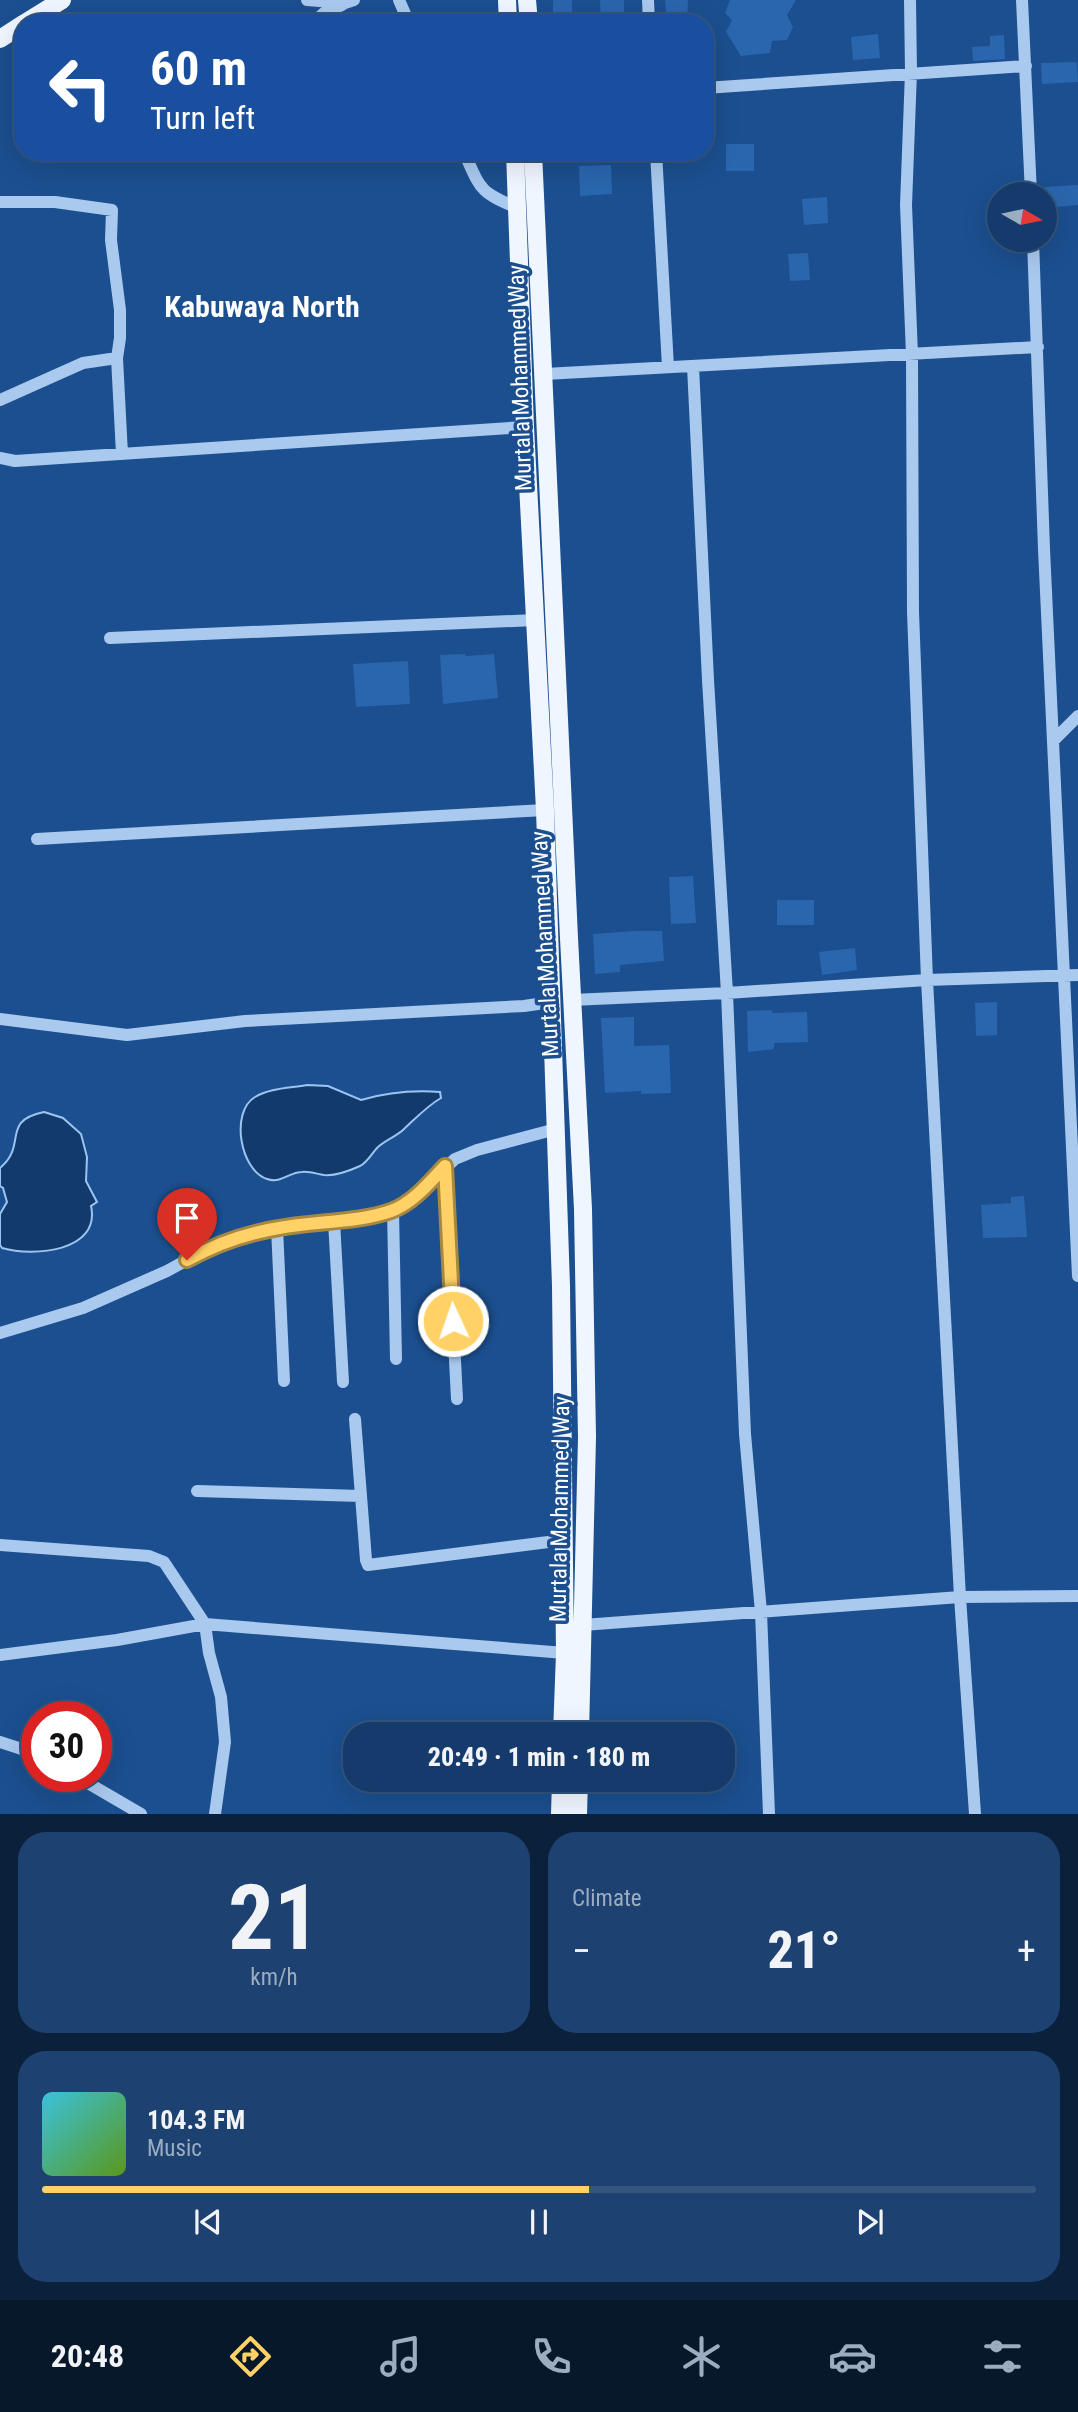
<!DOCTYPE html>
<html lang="en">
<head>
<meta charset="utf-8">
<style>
  body { margin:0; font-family:"Roboto Condensed",sans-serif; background:#1d4271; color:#f1f3f6; height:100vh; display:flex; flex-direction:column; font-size:26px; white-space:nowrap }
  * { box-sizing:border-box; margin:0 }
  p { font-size:23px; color:#9dadc1 }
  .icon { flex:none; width:38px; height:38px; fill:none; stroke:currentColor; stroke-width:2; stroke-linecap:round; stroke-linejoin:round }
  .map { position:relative; height:1814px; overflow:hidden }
  .drawer { display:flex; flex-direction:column; gap:18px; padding:18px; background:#0b203b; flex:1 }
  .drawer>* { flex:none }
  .banner { position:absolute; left:14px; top:14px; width:700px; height:147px; border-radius:28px; box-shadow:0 7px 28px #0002,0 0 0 2px #33557e; background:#1a4fa0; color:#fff; overflow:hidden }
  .needle { width:46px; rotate:99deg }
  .buttons { position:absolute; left:987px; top:182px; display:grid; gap:14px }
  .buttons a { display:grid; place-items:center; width:70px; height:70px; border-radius:50%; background:#143b6b; box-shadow:0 7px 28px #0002,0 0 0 2px #33557e; font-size:35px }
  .speed { position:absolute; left:21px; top:1701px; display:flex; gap:14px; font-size:35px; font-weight:700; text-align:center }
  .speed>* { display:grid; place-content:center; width:91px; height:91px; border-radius:50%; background:#143b6b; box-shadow:0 7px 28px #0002,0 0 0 2px #33557e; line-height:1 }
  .speed .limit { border:10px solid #d22; background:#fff; color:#111 }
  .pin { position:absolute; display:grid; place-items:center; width:60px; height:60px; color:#fff; margin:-72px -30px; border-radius:50% 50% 50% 0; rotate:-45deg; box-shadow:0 0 7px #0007 }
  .pin .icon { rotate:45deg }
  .me { position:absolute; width:77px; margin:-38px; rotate:357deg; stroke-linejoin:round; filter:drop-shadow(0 0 5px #0008) }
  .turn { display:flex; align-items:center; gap:24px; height:147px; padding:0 21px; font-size:32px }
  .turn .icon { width:91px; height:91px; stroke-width:2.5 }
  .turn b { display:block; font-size:49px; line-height:60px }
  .big { font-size:52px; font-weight:800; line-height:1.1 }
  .drawer .tile { flex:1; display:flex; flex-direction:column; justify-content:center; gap:10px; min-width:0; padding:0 24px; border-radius:28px; background:#1d4271 }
  .drawer .dial { align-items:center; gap:0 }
  .dial b { font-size:91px; line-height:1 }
  .song { display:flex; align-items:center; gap:21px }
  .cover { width:84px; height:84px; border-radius:10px; background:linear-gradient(135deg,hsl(190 70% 55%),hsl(90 70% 35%)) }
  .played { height:7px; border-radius:4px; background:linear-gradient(90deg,#ffd166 55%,#33557e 55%) }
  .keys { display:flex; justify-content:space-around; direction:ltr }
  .heat { display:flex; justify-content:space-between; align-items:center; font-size:38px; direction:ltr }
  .drawer .tiles { flex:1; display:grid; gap:18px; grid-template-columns:1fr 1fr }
  .tile:last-child { grid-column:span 2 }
  .trip { position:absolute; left:343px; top:1722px; width:392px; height:70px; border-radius:28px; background:#143b6b; box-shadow:0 7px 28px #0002,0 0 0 2px #33557e; font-weight:800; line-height:70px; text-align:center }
  .dock { display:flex; height:112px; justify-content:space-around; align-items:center; background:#08182b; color:#9dadc1 }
  .dock .icon { width:49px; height:49px }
  .dock .active { color:#ffd166 }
  .dock b { font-size:32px; color:#f1f3f6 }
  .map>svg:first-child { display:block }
</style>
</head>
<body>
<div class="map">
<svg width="1078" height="1814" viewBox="0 0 1078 1814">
  <rect width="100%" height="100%" fill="#1b4f8f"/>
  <path fill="#123a6d" stroke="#9cc4f0" stroke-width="2" d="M307,1085L328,1086L361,1100C385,1093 414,1090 440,1092L441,1098C427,1106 416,1118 404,1129C397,1136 386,1140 378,1147C372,1153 367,1163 360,1166C349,1171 335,1176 324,1175C317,1174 309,1171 302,1172C289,1172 281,1184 267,1179C240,1170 230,1112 255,1097C269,1088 291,1088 307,1085Z
    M44,1112L63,1118L81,1134L87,1157L86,1181L97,1202L91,1206C101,1252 33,1257 2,1248L0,1245V1214L7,1202L3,1188L0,1186V1168C28,1145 0,1121 44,1112Z"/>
  <path fill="#2a66ad" d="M553,0H572V23H553Z
    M600,0H624V23H601Z
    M665,0H688L687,23H667Z
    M730,0H796L787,15L793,27L787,40L772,41L770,53L741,56L726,32L732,20L725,13Z
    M878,34L880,58L853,60L851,37Z
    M1004,35L1005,59L973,61L972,47L990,46V36Z
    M1077,62L1078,82L1042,84L1041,63Z
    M726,144H754V171H726Z
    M611,165L612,194L580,196L579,166Z
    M1078,185V205L1045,208V187Z
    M827,197L828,223L804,225L802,199Z
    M808,253L810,280L790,281L788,254Z
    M465,654L466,656L494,654L498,698L443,704L440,655Z
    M408,661L410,704L356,707L353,664Z
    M693,876L696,923L671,924L669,877Z
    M777,900H814V925H777Z
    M634,931H662L664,961L620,965V972L595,974L593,934Z
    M855,948L857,970L822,975L819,952Z
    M997,1002V1035L976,1036L975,1003Z
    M772,1010V1013L807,1012L808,1042L774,1043V1049L748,1052L747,1011Z
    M634,1017V1046L669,1045L671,1093L641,1094V1091L605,1093L601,1018Z
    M1024,1196L1027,1237L983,1238L981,1205L1011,1203V1197Z"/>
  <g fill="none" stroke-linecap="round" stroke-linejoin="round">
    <path stroke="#a9c9ee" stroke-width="12" d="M307,0L345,3L354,0
      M399,0L409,23
      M648,0L649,23
      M910,0L911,72L906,205L912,355L913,612L927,980L960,1597L975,1814
      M1022,0L1031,194
      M313,23L324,13L342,5
      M705,88L1026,66
      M464,152C481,190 479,192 518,208
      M656,152L668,367
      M0,202H55L112,210L111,240L120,310V338L117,358L122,454
      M1033,240L1044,549L1078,1276
      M693,366L708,680L727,993L745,1434L761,1612L769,1814
      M545,374L1038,347
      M0,400L83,363L117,358
      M0,458L15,461L525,427
      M110,638L535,620
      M1054,740L1078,716
      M37,839L545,810
      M572,1000L727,993L927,980L1078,975
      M0,1019L127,1035L245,1021L524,1006L551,1002
      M445,1166L457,1399
      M393,1210L396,1359
      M334,1221L343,1382
      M277,1228L284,1381
      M0,1333L83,1308L167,1271L207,1249L277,1228L366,1217L393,1210L410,1200L455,1159L477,1150L556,1129
      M355,1419L366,1560L368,1565L564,1540
      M197,1491L360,1496
      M0,1545L149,1556L164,1562L205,1624L209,1653L221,1697L225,1742L215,1814
      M583,1625L960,1597L1078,1596
      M0,1655L117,1640L205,1624L565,1653
      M0,1742L37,1754
      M76,1776L141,1814"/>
    <path stroke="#f0f6ff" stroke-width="18" d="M507,0L508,23
      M527,0L529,23
      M25,23L62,0
      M0,39L23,24
      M515,152L525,427L545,810L561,1286L565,1653L562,1734
      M533,152L569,938L583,1209L587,1437L580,1734
      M560,1814L561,1780
      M578,1814L579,1780"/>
  </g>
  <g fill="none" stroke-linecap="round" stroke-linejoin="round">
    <defs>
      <path id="route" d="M187,1260C214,1245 248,1233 279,1228C316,1221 356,1223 391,1211C413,1203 430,1182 445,1166L453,1321"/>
    </defs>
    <use href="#route" stroke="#a68842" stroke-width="18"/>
    <use href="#route" stroke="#ffd166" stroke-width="12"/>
  </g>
  <g text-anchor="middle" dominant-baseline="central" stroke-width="7" stroke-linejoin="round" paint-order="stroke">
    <g font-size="23" fill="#fff" stroke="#1b4f8f">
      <text transform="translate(520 378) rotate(-92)">Murtala Mohammed Way</text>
      <text transform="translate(545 944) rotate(-93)">Murtala Mohammed Way</text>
      <text transform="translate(560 1509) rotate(-89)">Murtala Mohammed Way</text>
    </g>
    <g font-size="30" font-weight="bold" fill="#fff" stroke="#1b4f8f">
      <text x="262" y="306">Kabuwaya North</text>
    </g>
  </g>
</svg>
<div class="buttons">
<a><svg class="needle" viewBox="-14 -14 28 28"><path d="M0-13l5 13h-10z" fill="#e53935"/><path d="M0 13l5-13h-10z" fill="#9dadc1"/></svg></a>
</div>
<div class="speed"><div class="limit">30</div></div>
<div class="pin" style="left:187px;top:1260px;background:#d93025"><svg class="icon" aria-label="arrive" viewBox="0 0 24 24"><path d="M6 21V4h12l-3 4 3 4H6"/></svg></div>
<svg class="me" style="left:453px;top:1321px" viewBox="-20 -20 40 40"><circle r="17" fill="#ffd166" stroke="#fff" stroke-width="3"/><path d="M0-11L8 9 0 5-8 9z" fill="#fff"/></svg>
<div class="trip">20:49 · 1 min · 180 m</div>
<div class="banner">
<div class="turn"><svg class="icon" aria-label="left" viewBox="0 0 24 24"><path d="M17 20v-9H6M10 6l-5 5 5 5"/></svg><div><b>60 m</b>Turn left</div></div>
</div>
</div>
<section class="drawer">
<div class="tiles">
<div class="tile dial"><b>21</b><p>km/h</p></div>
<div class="tile"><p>Climate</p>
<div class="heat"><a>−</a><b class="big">21°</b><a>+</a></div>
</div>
<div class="tile">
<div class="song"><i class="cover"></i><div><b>104.3 FM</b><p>Music</p></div></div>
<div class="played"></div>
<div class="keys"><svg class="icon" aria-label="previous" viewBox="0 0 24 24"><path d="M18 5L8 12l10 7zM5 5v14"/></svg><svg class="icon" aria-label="pause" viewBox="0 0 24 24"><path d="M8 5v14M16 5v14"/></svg><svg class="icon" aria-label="next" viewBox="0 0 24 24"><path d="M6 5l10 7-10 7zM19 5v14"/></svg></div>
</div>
</div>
</section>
<nav class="dock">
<b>20:48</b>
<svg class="icon active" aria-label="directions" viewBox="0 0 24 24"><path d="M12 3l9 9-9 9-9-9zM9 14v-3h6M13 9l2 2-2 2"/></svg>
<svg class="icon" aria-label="music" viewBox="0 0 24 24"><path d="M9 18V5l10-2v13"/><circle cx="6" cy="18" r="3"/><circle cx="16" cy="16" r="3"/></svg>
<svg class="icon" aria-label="phone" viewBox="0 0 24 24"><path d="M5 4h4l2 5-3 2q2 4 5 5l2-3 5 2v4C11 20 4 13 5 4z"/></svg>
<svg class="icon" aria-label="climate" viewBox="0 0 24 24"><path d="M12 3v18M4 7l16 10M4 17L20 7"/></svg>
<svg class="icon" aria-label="car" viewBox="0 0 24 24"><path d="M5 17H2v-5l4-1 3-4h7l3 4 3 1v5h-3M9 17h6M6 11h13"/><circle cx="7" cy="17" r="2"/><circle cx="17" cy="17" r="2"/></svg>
<svg class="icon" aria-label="filters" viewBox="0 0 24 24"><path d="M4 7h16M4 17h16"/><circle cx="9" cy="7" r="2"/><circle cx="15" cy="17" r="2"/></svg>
</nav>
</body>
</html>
